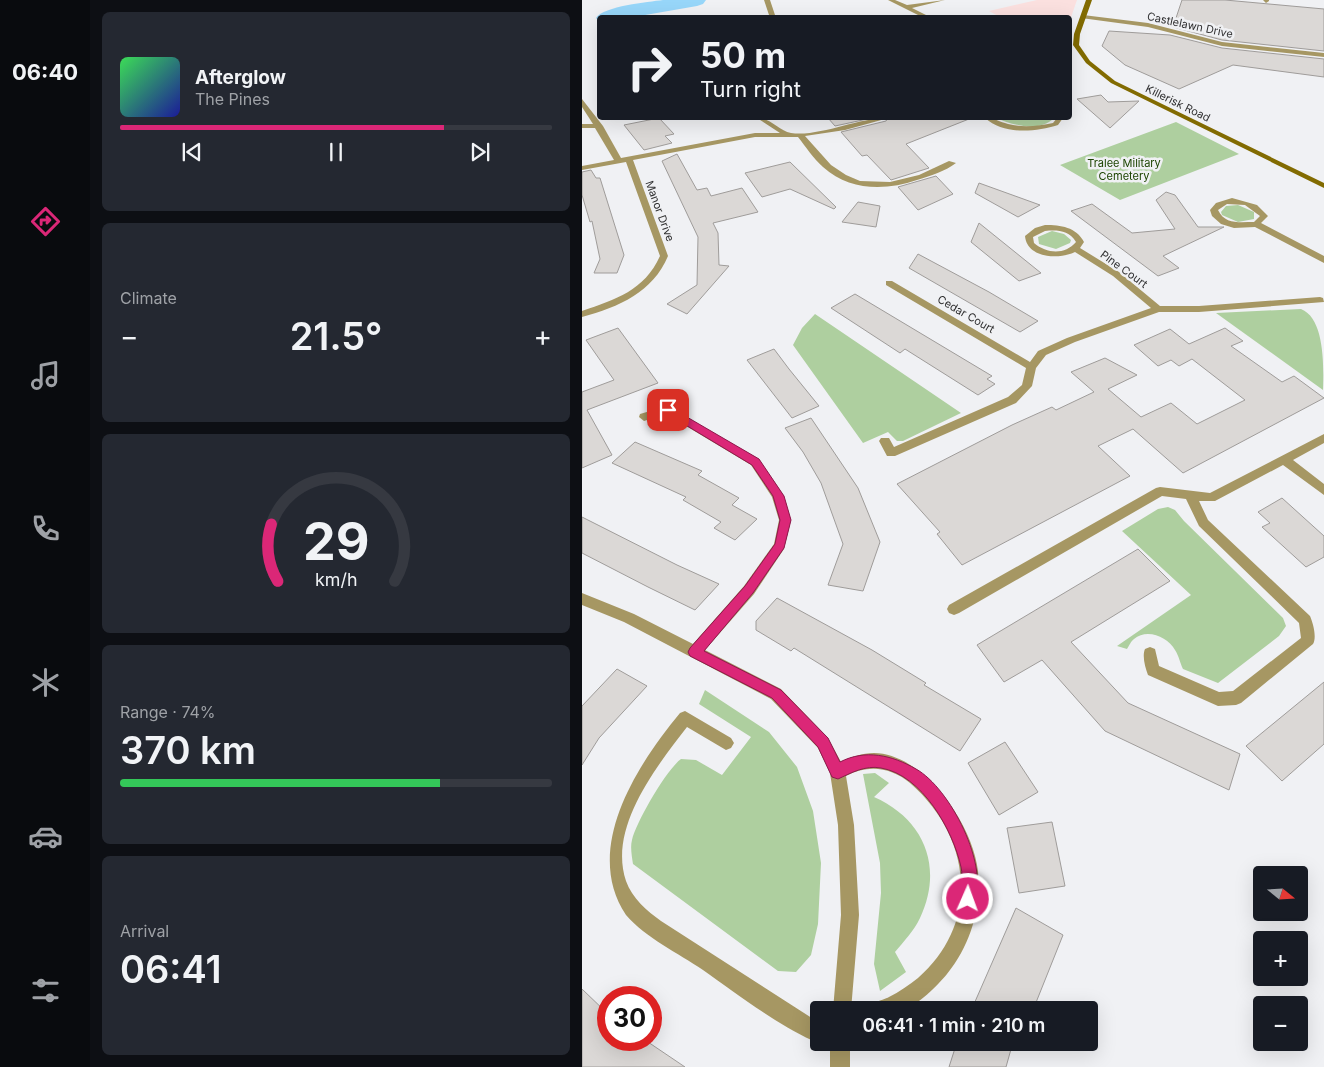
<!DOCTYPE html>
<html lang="en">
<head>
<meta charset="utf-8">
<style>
  body { margin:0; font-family:Inter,sans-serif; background:#242831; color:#f1f3f6; height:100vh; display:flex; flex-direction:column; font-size:19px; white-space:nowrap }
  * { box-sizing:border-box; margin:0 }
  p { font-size:16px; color:#9ea1a6 }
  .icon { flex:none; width:28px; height:28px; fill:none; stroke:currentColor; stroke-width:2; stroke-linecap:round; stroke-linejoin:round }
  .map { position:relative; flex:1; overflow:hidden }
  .drawer { display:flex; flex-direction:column; gap:12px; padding:12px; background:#0d0f14; width:492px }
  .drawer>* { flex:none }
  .hud { position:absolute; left:15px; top:15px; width:475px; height:105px; border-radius:5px; box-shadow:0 5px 20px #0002; background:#171b24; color:#f1f3f6; overflow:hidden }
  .needle { width:32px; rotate:108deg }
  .buttons { position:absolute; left:671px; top:866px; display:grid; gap:10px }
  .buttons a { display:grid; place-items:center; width:55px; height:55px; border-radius:5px; background:#171b24; box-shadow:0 5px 20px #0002; font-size:25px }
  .speed { position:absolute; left:15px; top:986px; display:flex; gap:10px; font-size:25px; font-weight:700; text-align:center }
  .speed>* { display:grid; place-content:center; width:65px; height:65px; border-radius:50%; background:#171b24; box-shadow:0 5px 20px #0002; line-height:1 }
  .speed .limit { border:8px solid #d22; background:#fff; color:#111 }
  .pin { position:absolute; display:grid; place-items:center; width:42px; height:42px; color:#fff; margin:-21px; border-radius:10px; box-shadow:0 2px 8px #0006 }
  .me { position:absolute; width:55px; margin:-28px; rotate:2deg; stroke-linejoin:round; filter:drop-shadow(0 0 4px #0008) }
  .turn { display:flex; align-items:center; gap:18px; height:105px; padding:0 20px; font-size:22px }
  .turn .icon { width:65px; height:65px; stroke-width:2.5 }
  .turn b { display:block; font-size:35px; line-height:42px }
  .big { font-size:38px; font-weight:600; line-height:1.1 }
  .drawer .widget { flex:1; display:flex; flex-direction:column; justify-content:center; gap:8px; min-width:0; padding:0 18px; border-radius:8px; background:#242831 }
  .drawer .dial { align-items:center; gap:0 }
  .dial svg { height:130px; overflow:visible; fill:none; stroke:#363941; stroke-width:7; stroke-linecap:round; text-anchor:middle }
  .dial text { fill:#f1f3f6; stroke:none }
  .song { display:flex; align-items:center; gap:15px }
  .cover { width:60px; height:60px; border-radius:8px; background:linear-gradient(135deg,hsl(130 70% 55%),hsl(240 70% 35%)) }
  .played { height:5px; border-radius:2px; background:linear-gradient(90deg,#db2777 75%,#363941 75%) }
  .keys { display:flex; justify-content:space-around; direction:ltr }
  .heat { display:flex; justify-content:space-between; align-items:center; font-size:28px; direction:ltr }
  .charge { height:8px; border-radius:4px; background:linear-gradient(90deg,#34c759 74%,#363941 0) }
  .trip { position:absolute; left:228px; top:1001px; width:288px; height:50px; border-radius:5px; background:#171b24; box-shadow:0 5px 20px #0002; font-weight:600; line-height:50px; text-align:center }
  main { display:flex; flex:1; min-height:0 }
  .dock { display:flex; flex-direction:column; width:90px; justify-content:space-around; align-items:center; background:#090b0e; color:#9ea1a6 }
  .dock .icon { width:35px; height:35px }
  .dock .on { color:#db2777 }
  .dock b { font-size:22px; color:#f1f3f6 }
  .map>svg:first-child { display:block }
</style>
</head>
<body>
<main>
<nav class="dock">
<b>06:40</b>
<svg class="icon on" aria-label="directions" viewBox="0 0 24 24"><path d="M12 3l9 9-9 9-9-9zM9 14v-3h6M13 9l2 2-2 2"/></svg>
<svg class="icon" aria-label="music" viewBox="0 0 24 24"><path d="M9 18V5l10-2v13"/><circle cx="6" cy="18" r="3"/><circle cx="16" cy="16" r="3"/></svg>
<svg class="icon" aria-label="phone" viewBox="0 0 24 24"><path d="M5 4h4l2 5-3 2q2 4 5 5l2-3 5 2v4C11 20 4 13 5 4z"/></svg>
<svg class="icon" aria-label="climate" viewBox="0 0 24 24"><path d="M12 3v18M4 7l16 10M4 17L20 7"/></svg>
<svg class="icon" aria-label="car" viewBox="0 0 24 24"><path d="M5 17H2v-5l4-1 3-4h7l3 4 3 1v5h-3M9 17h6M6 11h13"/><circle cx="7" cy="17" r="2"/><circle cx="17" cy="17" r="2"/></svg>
<svg class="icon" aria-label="filters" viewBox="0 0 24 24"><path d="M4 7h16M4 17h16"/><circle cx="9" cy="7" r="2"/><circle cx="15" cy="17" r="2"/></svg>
</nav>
<section class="drawer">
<div class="widget">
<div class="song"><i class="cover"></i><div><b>Afterglow</b><p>The Pines</p></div></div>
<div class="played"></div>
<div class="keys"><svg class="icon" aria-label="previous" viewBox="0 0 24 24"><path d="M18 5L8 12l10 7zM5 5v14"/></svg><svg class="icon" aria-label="pause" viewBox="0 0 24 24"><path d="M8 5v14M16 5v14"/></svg><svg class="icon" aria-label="next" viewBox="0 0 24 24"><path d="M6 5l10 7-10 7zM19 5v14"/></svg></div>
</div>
<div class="widget"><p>Climate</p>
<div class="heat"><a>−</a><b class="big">21.5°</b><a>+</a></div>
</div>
<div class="widget dial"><svg viewBox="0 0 100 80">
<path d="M14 69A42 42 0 1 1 86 69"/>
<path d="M14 69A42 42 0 0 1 10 34" stroke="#db2777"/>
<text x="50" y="56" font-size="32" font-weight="700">29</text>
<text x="50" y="72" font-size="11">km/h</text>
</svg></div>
<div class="widget"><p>Range · 74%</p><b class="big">370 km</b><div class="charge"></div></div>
<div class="widget"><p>Arrival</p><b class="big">06:41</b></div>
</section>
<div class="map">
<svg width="742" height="1067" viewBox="0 0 742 1067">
  <rect width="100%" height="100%" fill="#f0f1f4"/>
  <path fill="#fbe0df" d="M455,0H495L488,20V18L418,17L407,11Z"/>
  <path fill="#aecf9f" d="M414,118H472C457,133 431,125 414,118Z
    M594,122L657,154L538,200L478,165Z
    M656,205L672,212V219L656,222L640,215L639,212L644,206Z
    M470,231L482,234L489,240L488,243L474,249L457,244L456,237Z
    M719,309C742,318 742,363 741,390L634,313Z
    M233,314L379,413L321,441H315L306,432L281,443L211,345L220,328Z
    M586,507L593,510L602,521L701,618L704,626L697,636L636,683L601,669C598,663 597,656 593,650C586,637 565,628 552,639C549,641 547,646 545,649L535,646L609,595L540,531L576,509Z
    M123,690L187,732L215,767L231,811L239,863L236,924L229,955L214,972L196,971L51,864C50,857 48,847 50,840C54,822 85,769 99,759L114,760L140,775L169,737L117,704Z
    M293,773L307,783L292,797C342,819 362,867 338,918C332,931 322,941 313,952L324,972L298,991L292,964L299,893L298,863L281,774Z"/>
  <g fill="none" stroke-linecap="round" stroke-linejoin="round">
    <path fill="#97d6f9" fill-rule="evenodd" d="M81,0H124L121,4L115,6L46,18H18V22L14,18C22,6 66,2 81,0Z"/>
  </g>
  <path fill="#dbd8d6" stroke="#9f9c9a" d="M600,0H643L742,9V51L640,40L591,27Z
    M527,31L588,35L640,48L742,59V77L651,65L597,89L543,65L520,46Z
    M519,95L526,102L557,101L528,128L495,99Z
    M77,118L92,134L83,136L90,143L62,150L42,125Z
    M246,118H290L253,126Z
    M306,118H387V119L324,144L347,168L309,180L285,155L280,156L259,132L304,121Z
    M95,154L115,190L125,188L129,196L160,188L176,212L131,223L136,233L137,265L147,266L105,314L85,304L115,285L116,237L80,161Z
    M208,162L254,207L252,209L208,189L180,197L163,173Z
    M9,170L14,178H18L42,255L35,273H12L18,259L10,221L8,222L0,195V172Z
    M354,176L371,194L336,210L316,187Z
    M397,183L458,205L436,217L393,193Z
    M584,192L593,195L616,227H642L581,256L597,268L576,276L489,211L510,204L550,233L593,229L574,200Z
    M276,202L298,206L294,227L260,222Z
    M397,223L459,273L437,281L389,242Z
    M336,254L407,292L456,321L438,332L327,268Z
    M273,294L410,376L405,379L413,384L396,395L323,349L318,353L249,308Z
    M36,328L76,383L5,410L30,455L0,468V392L32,380L4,340Z
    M643,328L661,341L649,346L700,382L712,376L742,398L601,473L551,429L516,446L548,476L380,565L355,534L358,532L315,484L430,425L470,407L474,410L512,392L489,372L523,358L555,375L526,389L559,417L589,403L615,424L663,400L610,359L597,366L589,360L576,366L552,345L588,329L607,344Z
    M192,349L207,369L237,406L210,418L165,360Z
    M229,418L276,488L298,542L281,591L246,585L261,544L239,483L221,452L203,428Z
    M53,442L120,471L116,475L157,498L150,505L175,519L153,540L132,528L139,522L101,500L104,497L30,463Z
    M700,498L742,536V557L724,567L680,527L688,523L676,512Z
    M0,517L95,565L137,584L113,610L66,587L0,553Z
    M556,549L588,581L489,642L546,703L658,754L647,790L523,731L460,660L422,682L395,645Z
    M195,598L290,650L344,683L342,685L399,719L378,751L212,648L209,651L174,630V621Z
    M35,669L65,686L17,738L0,765V706Z
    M742,682V744L700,781L664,746Z
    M423,742L456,792L417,815L386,763Z
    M470,822L483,886L437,893L425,828Z
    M434,908L481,935L451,1010H385L387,1002L392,1004Z
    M0,989L26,1014V1040H63L103,1067H0Z
    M375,1042H431L424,1067H367Z"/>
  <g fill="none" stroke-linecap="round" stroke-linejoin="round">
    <path fill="#a69763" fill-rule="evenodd" d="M182,0H188L194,18H188Z
      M306,0H313L325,5L363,0L330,8L350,18H342Z
      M681,0H687V1L684,3Z
      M501,15L566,23L640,42L742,53V57L640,46L566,27L499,18Z
      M0,99L21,126L39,158L173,133H198L175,118C189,118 197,131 209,133C237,137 276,118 304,118L303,119L263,130L223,136L249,165L264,175L278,181L308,182L337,175L367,161L374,163C364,171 348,176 335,180C303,191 268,191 241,167C231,158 224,147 216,137H173L51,160L86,256C71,292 37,307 0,317V311C34,299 62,291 78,256L44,162L0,170V166L32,160L13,128H0V124H11L0,107Z
      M403,118C411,117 417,122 426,124C441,128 457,126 471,123L475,118H481L476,125C453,132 422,135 403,118Z
      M650,198L675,205L686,216L679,223L742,256V263L673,227L652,228L639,224L630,216L628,210L634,203ZM645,204L663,205L678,216L672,222C658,222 643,225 636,210Z
      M463,225C479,225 494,227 502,242L498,248L537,272L578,306H617L738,297L741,298L742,302L617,312H577L493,342L464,355L454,368L450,386L434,403L313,456H305L297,441L299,438H307L312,447L426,397L440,385L444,368L304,285V281H310L448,362L456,351L485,338L569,308L531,276L493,252C476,260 445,258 443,236L453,228ZM463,231C475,230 487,230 494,242C483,255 465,254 452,243L451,237Z
      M85,406L177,459L202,496L209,520L202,549L172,594L123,650L199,689L246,738L259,762C269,757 280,753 292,753C343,754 391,825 396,871C399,909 389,944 365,974C356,985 335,1006 321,1010C313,1012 300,1010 291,1010C291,1009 293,1004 294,1003C297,1000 304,999 307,997C317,992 327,985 336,978C400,922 389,836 328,783C309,767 286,764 264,776L272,825L277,915L269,1010H251L259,915L256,825L248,773L236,748L189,699L42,622L0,605V593L52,614L111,644L162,586L192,544L197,520L190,497L169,465L84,414L62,421L57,417L58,414Z
      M742,434V443L711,460L742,484V495L701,465L633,501H617L626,520L728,616C731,623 735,637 731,644L659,703L654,705L636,706L566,675C563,667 560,656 563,649L568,647L573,649L577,666L637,692L651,691L719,638L717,623L617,526L604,499L580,496L377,613L372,615L367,613L365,609L367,605L574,488L578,487L628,493Z
      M103,711L149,738L152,743L149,748L144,750L105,727C74,767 26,828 44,881C50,898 65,911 79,921L236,1022V1043C198,1027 155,994 121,970C96,953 64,938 44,915C0,849 55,765 98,713Z
      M248,1042H268V1067H248Z"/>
    <path fill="#826b01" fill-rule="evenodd" d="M504,0H510L498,34L497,45L508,61L533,81L742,183V188L529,83L504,63L491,45L492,34Z"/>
  </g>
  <path fill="#db2777" stroke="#8e194d" d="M86,406L177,459L202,496L209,520L202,548L171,593L122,651L199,690L246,738L258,762C283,749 310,755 334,769C368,788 408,866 392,905L386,907L381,905C376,893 382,879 379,867C371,830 340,775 299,768C283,765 269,773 256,779L250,777L236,747L190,698L108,656L106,652L108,648L163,586L193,544L198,520L191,496L170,465L82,412L81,410Z"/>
  <g text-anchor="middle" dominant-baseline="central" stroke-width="5" stroke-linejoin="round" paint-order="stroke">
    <g font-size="11" fill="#2f2f30" stroke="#f0f1f4">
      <text transform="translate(608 25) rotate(12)">Castlelawn Drive</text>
      <text transform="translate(596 103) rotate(26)">Killerisk Road</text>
      <text transform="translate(78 211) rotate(70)">Manor Drive</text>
      <text transform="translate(542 269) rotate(36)">Pine Court</text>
      <text transform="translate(384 314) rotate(30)">Cedar Court</text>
    </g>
    <g font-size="11" fill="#1c4400" stroke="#f0f1f4">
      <text x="542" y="163">Tralee Military<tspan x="542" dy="13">Cemetery</tspan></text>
    </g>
  </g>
</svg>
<div class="buttons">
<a><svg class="needle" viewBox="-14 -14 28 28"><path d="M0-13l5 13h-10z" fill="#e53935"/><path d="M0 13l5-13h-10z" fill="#9ea1a6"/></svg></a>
<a>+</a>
<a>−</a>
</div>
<div class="speed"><div class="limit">30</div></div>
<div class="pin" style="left:86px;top:410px;background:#d93025"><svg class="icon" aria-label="arrive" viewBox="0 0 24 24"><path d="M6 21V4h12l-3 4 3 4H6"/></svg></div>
<svg class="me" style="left:386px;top:899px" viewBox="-20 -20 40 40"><circle r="17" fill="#db2777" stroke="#fff" stroke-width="3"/><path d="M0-11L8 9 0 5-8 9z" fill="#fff"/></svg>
<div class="trip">06:41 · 1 min · 210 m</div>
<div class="hud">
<div class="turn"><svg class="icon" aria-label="right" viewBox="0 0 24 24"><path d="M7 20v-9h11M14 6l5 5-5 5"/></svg><div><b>50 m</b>Turn right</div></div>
</div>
</div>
</main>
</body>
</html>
